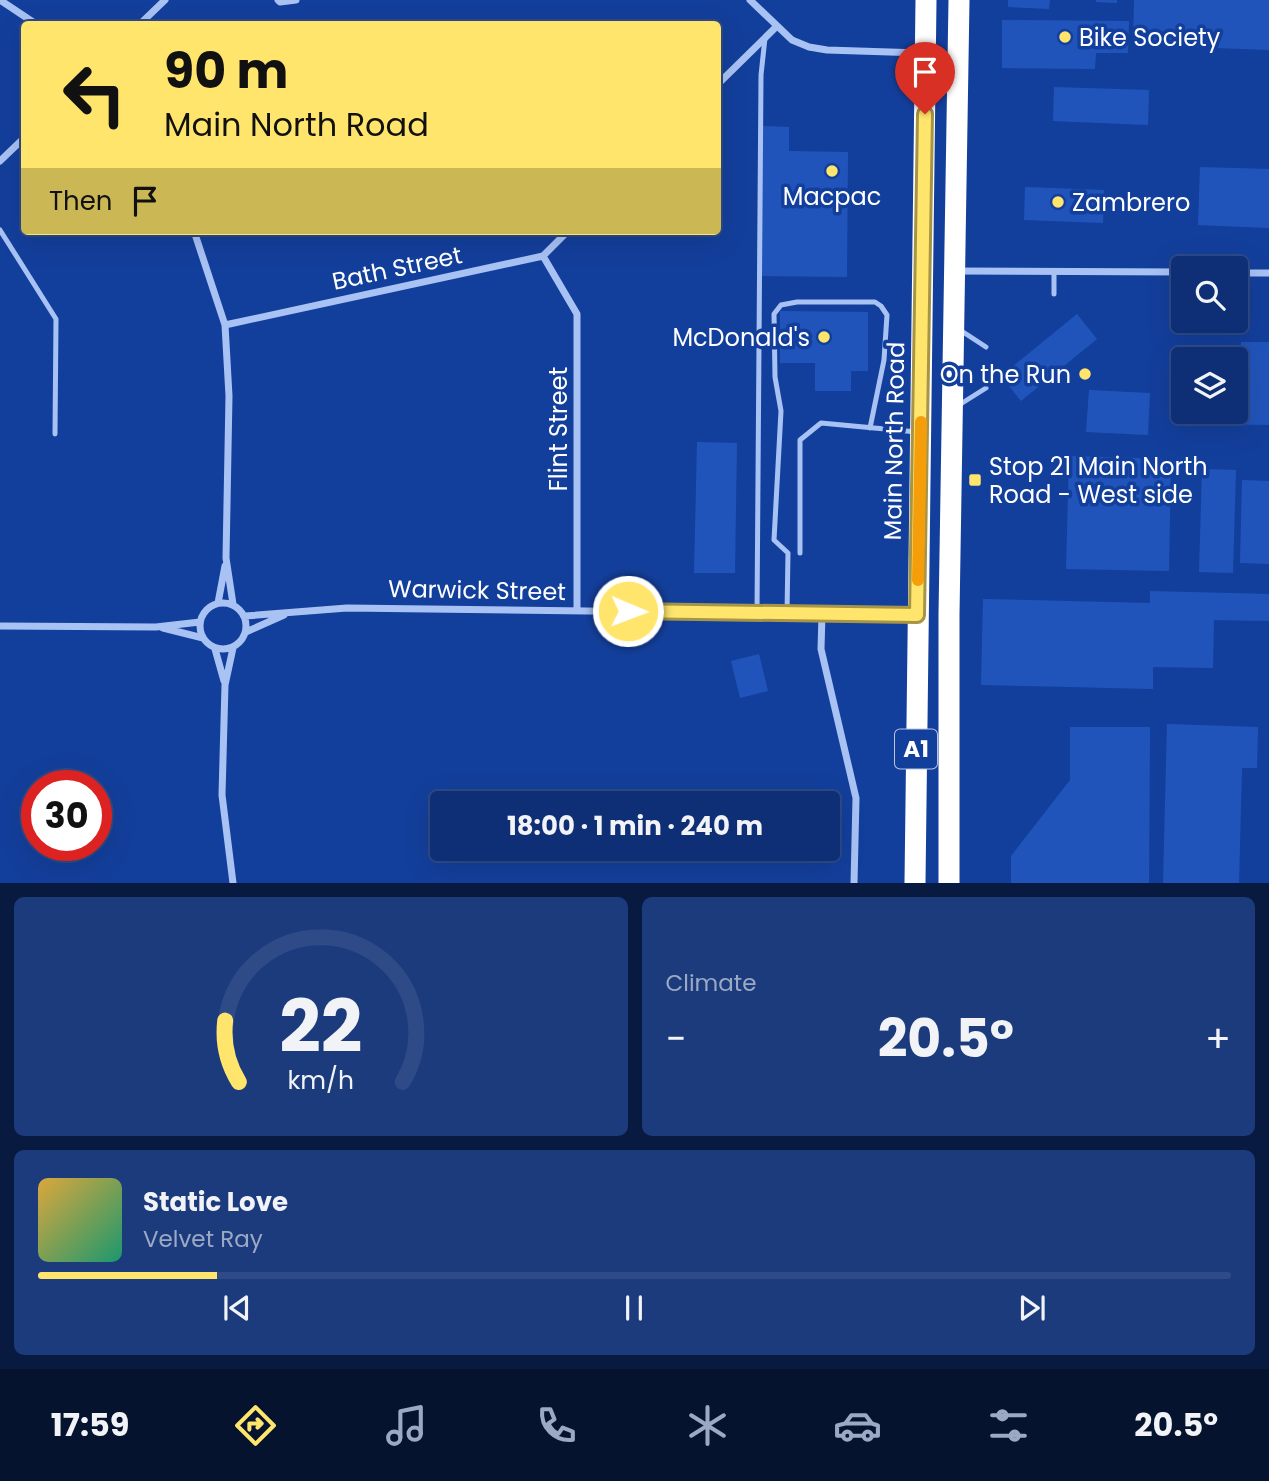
<!DOCTYPE html>
<html lang="en">
<head>
<meta charset="utf-8">
<style>
  body { margin:0; font-family:Poppins,sans-serif; background:#1c3b7d; color:#f1f3f6; height:100vh; display:flex; flex-direction:column; font-size:26px; white-space:nowrap }
  * { box-sizing:border-box; margin:0 }
  p { font-size:23px; color:#9ba9c5 }
  .icon { flex:none; width:38px; height:38px; fill:none; stroke:currentColor; stroke-width:2; stroke-linecap:round; stroke-linejoin:round }
  .map { position:relative; height:883px; overflow:hidden }
  .drawer { display:flex; flex-direction:column; gap:14px; padding:14px; background:#081a40; flex:1 }
  .drawer>* { flex:none }
  .guide { position:absolute; left:21px; top:21px; width:700px; height:214px; border-radius:7px; box-shadow:0 7px 28px #0002,0 0 0 2px #2e4a87; background:#ffe56b; color:#111; overflow:hidden }
  .tools { position:absolute; left:1171px; top:256px; display:grid; gap:14px }
  .tools a { display:grid; place-items:center; width:77px; height:77px; border-radius:7px; background:#0e2f75; box-shadow:0 7px 28px #0002,0 0 0 2px #2e4a87; font-size:35px }
  .speed { position:absolute; left:21px; top:770px; display:flex; gap:14px; font-size:35px; font-weight:700; text-align:center }
  .speed>* { display:grid; place-content:center; width:91px; height:91px; border-radius:50%; background:#0e2f75; box-shadow:0 7px 28px #0002,0 0 0 2px #2e4a87; line-height:1 }
  .speed .limit { border:10px solid #d22; background:#fff; color:#111 }
  .pin { position:absolute; display:grid; place-items:center; width:60px; height:60px; color:#fff; margin:-72px -30px; border-radius:50% 50% 50% 0; rotate:-45deg; box-shadow:0 0 7px #0007 }
  .pin .icon { rotate:45deg }
  .me { position:absolute; width:77px; margin:-38px; rotate:91deg; stroke-linejoin:round; filter:drop-shadow(0 0 5px #0008) }
  .turn { display:flex; align-items:center; gap:24px; height:147px; padding:0 28px; font-size:32px }
  .turn .icon { width:91px; height:91px; stroke-width:2.5 }
  .turn b { display:block; font-size:49px; line-height:60px }
  .then { display:flex; align-items:center; height:66px; padding:0 28px; background:#0003; gap:14px; font-size:26px }
  .big { font-size:52px; font-weight:700; line-height:1.1 }
  .drawer .card { flex:1; display:flex; flex-direction:column; justify-content:center; gap:10px; min-width:0; padding:0 24px; border-radius:10px; background:#1c3b7d }
  .drawer .dial { align-items:center; gap:0 }
  .dial svg { height:182px; overflow:visible; fill:none; stroke:#2e4a87; stroke-width:7; stroke-linecap:round; text-anchor:middle }
  .dial text { fill:#f1f3f6; stroke:none }
  .song { display:flex; align-items:center; gap:21px }
  .cover { width:84px; height:84px; border-radius:10px; background:linear-gradient(135deg,hsl(40 70% 55%),hsl(160 70% 35%)) }
  .played { height:7px; border-radius:4px; background:linear-gradient(90deg,#ffe56b 15%,#2e4a87 15%) }
  .keys { display:flex; justify-content:space-around; direction:ltr }
  .heat { display:flex; justify-content:space-between; align-items:center; font-size:38px; direction:ltr }
  .drawer .tiles { flex:1; display:grid; gap:14px; grid-template-columns:1fr 1fr }
  .card:last-child { grid-column:span 2 }
  .trip { position:absolute; left:430px; top:791px; width:410px; height:70px; border-radius:7px; background:#0e2f75; box-shadow:0 7px 28px #0002,0 0 0 2px #2e4a87; font-weight:700; line-height:70px; text-align:center }
  .menu { display:flex; height:112px; justify-content:space-around; align-items:center; background:#06132f; color:#9ba9c5 }
  .menu .icon { width:49px; height:49px }
  .menu .active { color:#ffe56b }
  .menu b { font-size:32px; color:#f1f3f6 }
  .map>svg:first-child { display:block }
</style>
</head>
<body>
<div class="map">
<svg width="1269" height="883" viewBox="0 0 1269 883">
  <rect width="100%" height="100%" fill="#133f9c"/>
  <path fill="#2154bb" d="M1008,0H1050L1049,9L1008,7Z
    M1096,0H1117V3L1096,2Z
    M1134,0H1269V50L1133,45Z
    M1002,20L1129,21L1128,53H1096L1095,69L1002,68Z
    M1054,87L1149,90L1148,125L1053,121Z
    M762,126L789,127V151L848,152L847,277L760,276Z
    M1200,167L1269,169V228L1198,225Z
    M1025,187L1104,190L1103,223L1024,220Z
    M780,311L868,312V371H851V391H815V363H780Z
    M1077,314L1097,339L1021,401L1001,376Z
    M1241,342H1269V425L1201,424V411H1236V359H1202V350L1240,351Z
    M1089,390L1150,393L1148,435L1086,432Z
    M697,442L737,443L735,573H694Z
    M1069,456L1171,459L1169,571L1066,569Z
    M1202,469L1236,470L1233,573L1199,572Z
    M1242,480L1269,481V564L1240,563Z
    M1150,591L1269,594V621L1214,620L1213,668L1153,667V689L981,685L983,599L1150,603Z
    M759,654L768,691L740,698L731,661Z
    M1167,724L1258,727L1257,768H1242L1239,883H1163Z
    M1070,727H1150L1149,883H1011V856L1070,780Z"/>
  <g fill="none" stroke-linecap="round" stroke-linejoin="round">
    <path stroke="#a8c2f4" stroke-width="5" d="M0,230L56,319L55,434
      M1054,294V271
      M960,330L986,347
      M959,405L986,388
      M800,553V440L821,423L917,432
      M757,613L761,75L765,38
      M787,613L788,553L774,540L781,411L775,377L774,314L781,305L797,302H875L881,306L887,315L884,360L870,428"/>
    <path stroke="#a8c2f4" stroke-width="7" d="M0,0L36,24
      M278,0L280,2L296,0
      M750,0L792,40L809,47L827,50L921,53
      M140,24L165,0
      M718,84L776,27
      M0,161L24,138
      M194,231L225,325L229,396L226,558L233,604
      M543,256L577,314V611
      M956,271L1183,272
      M1236,273H1269
      M225,325L543,256L568,231
      M200 626a23 23 0 1 1 46 0a23 23 0 1 1-46 0Z
      M218,603L225,566
      M822,614L821,649L856,798L854,883
      M245,616L347,608L916,615
      M0,626L156,627L200,622
      M163,628L203,638
      M246,632L284,615
      M233,648L225,685L222,795L233,883
      M215,649L224,681"/>
    <path stroke="#fff" stroke-width="21" d="M915,883L926,0
      M949,883V615L959,0"/>
  </g>
  <g fill="none" stroke-linecap="round" stroke-linejoin="round">
    <defs>
      <path id="route" d="M628,611L917,615L925,114"/>
    </defs>
    <use href="#route" stroke="#a69546" stroke-width="18"/>
    <use href="#route" stroke="#ffe56b" stroke-width="12"/>
    <path stroke="#f59e0b" stroke-width="12" d="M918,580L921,422"/>
  </g>
  <g fill="#ffe56b" stroke="#133f9c" stroke-width="2.5">
    <circle cx="1065" cy="37" r="7"/>
    <circle cx="832" cy="171" r="7"/>
    <circle cx="1058" cy="202" r="7"/>
    <circle cx="824" cy="337" r="7"/>
    <circle cx="1085" cy="374" r="7"/>
    <rect x="968" y="473" width="14" height="14" rx="3.5"/>
  </g>
  <g text-anchor="middle" dominant-baseline="central" stroke-width="7" stroke-linejoin="round" paint-order="stroke">
    <rect fill="#133f9c" stroke="#b8c5e1" stroke-width="2" x="895" y="729.5" width="42" height="39" rx="5"/>
    <g font-size="23" font-weight="bold" fill="#fff">
      <text x="916" y="749">A1</text>
    </g>
    <g font-size="24" fill="#fff" stroke="#133f9c" text-anchor="start">
      <text x="1079" y="37">Bike Society</text>
      <text x="832" y="196" text-anchor="middle">Macpac</text>
      <text x="1072" y="202">Zambrero</text>
      <text x="810" y="337" text-anchor="end">McDonald's</text>
      <text x="1071" y="374" text-anchor="end">On the Run</text>
      <text x="989" y="466">Stop 21 Main North<tspan x="989" dy="28">Road - West side</tspan></text>
    </g>
    <g font-size="24" fill="#fff" stroke="#133f9c">
      <text transform="translate(397 268) rotate(-12)">Bath Street</text>
      <text transform="translate(558 429) rotate(-90)">Flint Street</text>
      <text transform="translate(894 441) rotate(-89)">Main North Road</text>
      <text transform="translate(477 590) rotate(1)">Warwick Street</text>
    </g>
  </g>
</svg>
<div class="tools">
<a><svg class="icon" aria-label="search" viewBox="0 0 24 24"><circle cx="10" cy="10" r="6"/><path d="M15 15l6 6"/></svg></a>
<a><svg class="icon" aria-label="layers" viewBox="0 0 24 24"><path d="M12 4l9 5-9 5-9-5zM3 14l9 5 9-5"/></svg></a>
</div>
<div class="speed"><div class="limit">30</div></div>
<div class="pin" style="left:925px;top:114px;background:#d93025"><svg class="icon" aria-label="arrive" viewBox="0 0 24 24"><path d="M6 21V4h12l-3 4 3 4H6"/></svg></div>
<svg class="me" style="left:628px;top:611px" viewBox="-20 -20 40 40"><circle r="17" fill="#ffe56b" stroke="#fff" stroke-width="3"/><path d="M0-11L8 9 0 5-8 9z" fill="#fff"/></svg>
<div class="trip">18:00 · 1 min · 240 m</div>
<div class="guide">
<div class="turn"><svg class="icon" aria-label="left" viewBox="0 0 24 24"><path d="M17 20v-9H6M10 6l-5 5 5 5"/></svg><div><b>90 m</b>Main North Road</div></div>
<div class="then">Then<svg class="icon" aria-label="arrive" viewBox="0 0 24 24"><path d="M6 21V4h12l-3 4 3 4H6"/></svg></div>
</div>
</div>
<section class="drawer">
<div class="tiles">
<div class="card dial"><svg viewBox="0 0 100 80">
<path d="M14 69A42 42 0 1 1 86 69"/>
<path d="M14 69A42 42 0 0 1 8 42" stroke="#ffe56b"/>
<text x="50" y="56" font-size="32" font-weight="700">22</text>
<text x="50" y="72" font-size="11">km/h</text>
</svg></div>
<div class="card"><p>Climate</p>
<div class="heat"><a>−</a><b class="big">20.5°</b><a>+</a></div>
</div>
<div class="card">
<div class="song"><i class="cover"></i><div><b>Static Love</b><p>Velvet Ray</p></div></div>
<div class="played"></div>
<div class="keys"><svg class="icon" aria-label="previous" viewBox="0 0 24 24"><path d="M18 5L8 12l10 7zM5 5v14"/></svg><svg class="icon" aria-label="pause" viewBox="0 0 24 24"><path d="M8 5v14M16 5v14"/></svg><svg class="icon" aria-label="next" viewBox="0 0 24 24"><path d="M6 5l10 7-10 7zM19 5v14"/></svg></div>
</div>
</div>
</section>
<nav class="menu">
<b>17:59</b>
<svg class="icon active" aria-label="directions" viewBox="0 0 24 24"><path d="M12 3l9 9-9 9-9-9zM9 14v-3h6M13 9l2 2-2 2"/></svg>
<svg class="icon" aria-label="music" viewBox="0 0 24 24"><path d="M9 18V5l10-2v13"/><circle cx="6" cy="18" r="3"/><circle cx="16" cy="16" r="3"/></svg>
<svg class="icon" aria-label="phone" viewBox="0 0 24 24"><path d="M5 4h4l2 5-3 2q2 4 5 5l2-3 5 2v4C11 20 4 13 5 4z"/></svg>
<svg class="icon" aria-label="climate" viewBox="0 0 24 24"><path d="M12 3v18M4 7l16 10M4 17L20 7"/></svg>
<svg class="icon" aria-label="car" viewBox="0 0 24 24"><path d="M5 17H2v-5l4-1 3-4h7l3 4 3 1v5h-3M9 17h6M6 11h13"/><circle cx="7" cy="17" r="2"/><circle cx="17" cy="17" r="2"/></svg>
<svg class="icon" aria-label="filters" viewBox="0 0 24 24"><path d="M4 7h16M4 17h16"/><circle cx="9" cy="7" r="2"/><circle cx="15" cy="17" r="2"/></svg>
<b>20.5°</b>
</nav>
</body>
</html>
